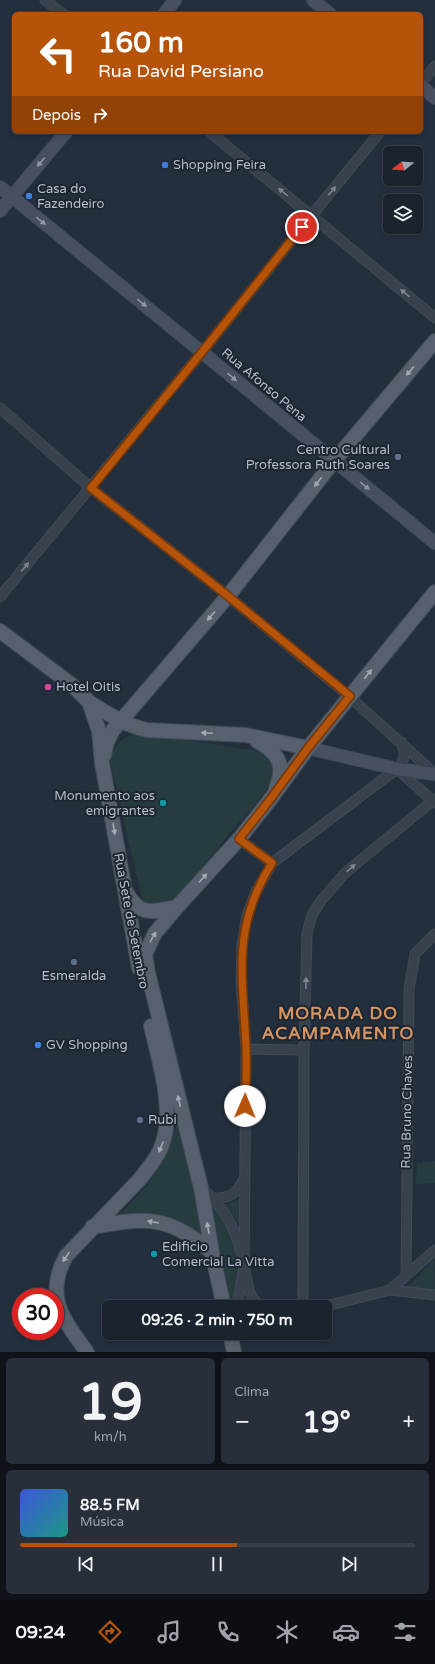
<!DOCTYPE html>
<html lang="pt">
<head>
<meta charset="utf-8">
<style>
  body { margin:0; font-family:"Varela Round",sans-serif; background:#282f3a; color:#f1f3f6; height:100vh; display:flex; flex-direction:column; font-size:15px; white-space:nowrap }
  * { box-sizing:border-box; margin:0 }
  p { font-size:13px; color:#a0a4aa }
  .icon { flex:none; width:22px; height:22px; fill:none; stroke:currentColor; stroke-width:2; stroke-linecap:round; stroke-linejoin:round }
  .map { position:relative; height:1352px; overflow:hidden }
  .drawer { display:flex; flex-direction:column; gap:6px; padding:6px; background:#0f1319; flex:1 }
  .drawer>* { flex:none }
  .hud { position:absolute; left:12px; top:12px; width:411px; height:122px; border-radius:6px; box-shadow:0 2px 6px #0003,0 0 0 1px #39404a; background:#b45309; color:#fff; overflow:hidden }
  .needle { width:26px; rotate:253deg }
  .buttons { position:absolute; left:383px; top:146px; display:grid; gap:8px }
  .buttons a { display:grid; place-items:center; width:40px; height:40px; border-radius:6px; background:#1b232e; box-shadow:0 2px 6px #0003,0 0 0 1px #39404a; font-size:20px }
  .speed { position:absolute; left:12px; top:1288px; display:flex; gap:8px; font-size:20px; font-weight:700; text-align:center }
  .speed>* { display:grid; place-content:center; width:52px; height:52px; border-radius:50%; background:#1b232e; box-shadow:0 2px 6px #0003,0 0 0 1px #39404a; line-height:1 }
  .speed .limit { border:6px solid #d22; background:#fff; color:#111 }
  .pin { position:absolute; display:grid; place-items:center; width:34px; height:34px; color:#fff; margin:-17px; border:2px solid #fff; border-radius:50%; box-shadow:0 1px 4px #0007 }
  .me { position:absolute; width:44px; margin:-22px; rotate:1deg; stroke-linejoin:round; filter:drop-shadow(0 0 3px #0008) }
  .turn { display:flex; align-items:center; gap:14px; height:84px; padding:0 20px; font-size:18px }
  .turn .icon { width:52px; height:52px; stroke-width:2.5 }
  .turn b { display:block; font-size:28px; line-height:34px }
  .then { display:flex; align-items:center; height:38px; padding:0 20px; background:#0003; gap:8px; font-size:15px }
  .big { font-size:30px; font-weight:700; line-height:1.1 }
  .drawer .tile { flex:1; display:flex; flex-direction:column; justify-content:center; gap:6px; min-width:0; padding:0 14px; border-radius:6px; background:#282f3a }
  .drawer .dial { align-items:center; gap:0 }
  .dial b { font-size:52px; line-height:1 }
  .song { display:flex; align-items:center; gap:12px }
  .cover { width:48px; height:48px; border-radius:6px; background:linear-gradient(135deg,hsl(230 70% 55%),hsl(170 70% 35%)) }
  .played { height:4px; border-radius:2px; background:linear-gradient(90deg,#b45309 55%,#39404a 55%) }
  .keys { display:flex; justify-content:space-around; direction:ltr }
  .heat { display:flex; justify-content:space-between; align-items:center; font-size:22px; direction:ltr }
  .drawer .tiles { flex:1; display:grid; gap:6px; grid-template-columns:1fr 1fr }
  .tile:last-child { grid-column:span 2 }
  .trip { position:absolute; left:102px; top:1300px; width:230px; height:40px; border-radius:6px; background:#1b232e; box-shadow:0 2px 6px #0003,0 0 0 1px #39404a; font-weight:700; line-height:40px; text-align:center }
  .tab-bar { display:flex; height:64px; justify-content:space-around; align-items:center; background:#0b0e12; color:#a0a4aa }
  .tab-bar .icon { width:28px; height:28px }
  .tab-bar .on { color:#b45309 }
  .tab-bar b { font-size:18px; color:#f1f3f6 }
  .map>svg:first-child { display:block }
</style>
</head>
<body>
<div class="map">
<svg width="435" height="1352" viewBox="0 0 435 1352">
  <rect width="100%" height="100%" fill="#242f3e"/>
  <path fill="#263c3f" d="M139,733L264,752L275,765L272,780L262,796L229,834L178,899L169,906L147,905L141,895L110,760C114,743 123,737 139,733Z
    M178,1120L206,1240L201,1235L182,1223L115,1218C147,1191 167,1160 178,1120Z
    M435,1161V1183L416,1184L417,1163Z
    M242,1197V1230L225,1204H229Z
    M211,1205C225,1220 242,1246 241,1268C240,1280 235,1295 232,1307Z
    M434,1259L435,1294L408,1287Z
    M246,1290L255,1307H244Z"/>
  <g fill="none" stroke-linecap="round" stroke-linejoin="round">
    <defs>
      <path id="street" d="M45,0L63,14
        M421,83L435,66
        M210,132L435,318
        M0,408L91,488L228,596L350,697L434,773
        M0,597L202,352L312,215L380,132
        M397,769L435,803
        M239,839L272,863
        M246,1049L304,1050
        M201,1188C223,1206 234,1225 241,1252
        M213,1198C230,1199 237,1193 244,1179
        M245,1270C248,1285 249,1299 262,1307
        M406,1276L409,990L415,954L435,934
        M390,1290L435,1295
        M237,1307L244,1266L246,1049L241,981L242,945L247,915L256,892L272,863L398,768C406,759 405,753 401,742
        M303,1307L304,1050L307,933L312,915L320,902L345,873L435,799
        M322,1307L390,1290L435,1250"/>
      <path id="secondary" d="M313,0L330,14
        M164,14L175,0
        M421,86L435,98
        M0,187L435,543
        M0,211L66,132
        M308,748L397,769L435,774"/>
      <path id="primary" d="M0,631L72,685L89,702L99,731L102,763L139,968
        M89,702C108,714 125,725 147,730L246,735L308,748
        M257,741C278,753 286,764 276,788
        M104,755L107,742L113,730L228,596L334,461L435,341
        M126,892C141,917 151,912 177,907
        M92,1227C148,1217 166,1215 212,1252
        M224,1307L212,1252L201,1188L148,973L145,954L155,933L177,907L239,839L269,801L308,748L435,592
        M230,1333L234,1352
        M87,1352C63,1319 44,1297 66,1256L140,1179C148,1168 158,1158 162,1145C175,1110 159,1061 151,1026"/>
    </defs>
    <use href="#street" stroke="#414a57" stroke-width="11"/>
    <use href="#secondary" stroke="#414a57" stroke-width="14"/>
    <use href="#primary" stroke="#414a57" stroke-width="16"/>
    <use href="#street" stroke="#38414e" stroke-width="9"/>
    <use href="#secondary" stroke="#465061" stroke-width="12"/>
    <use href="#primary" stroke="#56606e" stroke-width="14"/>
  </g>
  <defs><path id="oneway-solid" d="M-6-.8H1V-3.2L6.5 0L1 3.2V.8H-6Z"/></defs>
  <g fill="#8e96a5">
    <use href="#oneway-solid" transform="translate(41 162) rotate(130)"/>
    <use href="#oneway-solid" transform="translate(41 221) rotate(39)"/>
    <use href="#oneway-solid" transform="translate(142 303) rotate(39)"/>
    <use href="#oneway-solid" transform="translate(232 377) rotate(40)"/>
    <use href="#oneway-solid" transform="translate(365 486) rotate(39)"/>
  </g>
  <g fill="#7c8592">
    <use href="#oneway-solid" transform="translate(332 191) rotate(-50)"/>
    <use href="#oneway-solid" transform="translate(283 192) rotate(-141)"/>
    <use href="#oneway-solid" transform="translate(405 293) rotate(-140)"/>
    <use href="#oneway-solid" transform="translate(25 567) rotate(-50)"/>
    <use href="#oneway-solid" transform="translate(351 868) rotate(-40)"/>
    <use href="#oneway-solid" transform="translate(306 983) rotate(-88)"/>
  </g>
  <g fill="#a1aab7">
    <use href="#oneway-solid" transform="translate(410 371) rotate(130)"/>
    <use href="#oneway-solid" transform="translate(318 482) rotate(128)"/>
    <use href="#oneway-solid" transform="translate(211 616) rotate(131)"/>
    <use href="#oneway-solid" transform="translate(368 674) rotate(-51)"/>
    <use href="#oneway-solid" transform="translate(207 733) rotate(-177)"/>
    <use href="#oneway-solid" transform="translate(114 829) rotate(80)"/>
    <use href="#oneway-solid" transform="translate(203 878) rotate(-48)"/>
    <use href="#oneway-solid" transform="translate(153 937) rotate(-60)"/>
    <use href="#oneway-solid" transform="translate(179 1101) rotate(-104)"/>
    <use href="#oneway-solid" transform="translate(161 1147) rotate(113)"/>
    <use href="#oneway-solid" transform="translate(153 1222) rotate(-170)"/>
    <use href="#oneway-solid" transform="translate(208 1228) rotate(-100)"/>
    <use href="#oneway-solid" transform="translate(66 1257) rotate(125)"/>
  </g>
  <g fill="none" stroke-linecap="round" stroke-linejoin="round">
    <defs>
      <path id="route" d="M245,1106C246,1087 247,1067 246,1048C243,976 231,928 272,863L239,839L269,801L308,748L350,696L228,596L91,488L202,352L302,227"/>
    </defs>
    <use href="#route" stroke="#753606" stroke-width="10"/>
    <use href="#route" stroke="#b45309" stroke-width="7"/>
  </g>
  <g fill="#3f7fe0" stroke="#1d2633" stroke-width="1.5">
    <circle cx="165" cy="165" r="4"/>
    <circle cx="29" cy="196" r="4"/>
    <circle cx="38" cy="1045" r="4"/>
  </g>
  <g fill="#5c6f8a" stroke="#1d2633" stroke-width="1.5">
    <circle cx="398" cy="457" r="4"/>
    <circle cx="74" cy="962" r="4"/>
    <circle cx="140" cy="1120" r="4"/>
  </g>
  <circle fill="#d1479c" stroke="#1d2633" stroke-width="1.5" cx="48" cy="687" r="4"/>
  <g fill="#0f9aa8" stroke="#1d2633" stroke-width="1.5">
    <circle cx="163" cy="803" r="4"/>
    <circle cx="154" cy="1254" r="4"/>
  </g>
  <g text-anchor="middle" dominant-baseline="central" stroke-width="4" stroke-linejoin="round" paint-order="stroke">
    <g font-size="13" fill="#b4bcc9" stroke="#1d2633" text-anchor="start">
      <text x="173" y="165">Shopping Feira</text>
      <text x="37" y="189">Casa do<tspan x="37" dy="15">Fazendeiro</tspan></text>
      <text x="390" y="450" text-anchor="end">Centro Cultural<tspan x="390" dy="15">Professora Ruth Soares</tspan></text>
      <text x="56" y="687">Hotel Oitis</text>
      <text x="155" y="796" text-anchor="end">Monumento aos<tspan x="155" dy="15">emigrantes</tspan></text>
      <text x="74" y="976" text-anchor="middle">Esmeralda</text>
      <text x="46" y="1045">GV Shopping</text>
      <text x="148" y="1120">Rubi</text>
      <text x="162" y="1247">Edificio<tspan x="162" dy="15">Comercial La Vitta</tspan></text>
    </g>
    <g font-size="13" fill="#b4bcc9" stroke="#1d2633">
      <text transform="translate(264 385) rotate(40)">Rua Afonso Pena</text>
      <text transform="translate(131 921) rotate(79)">Rua Sete de Setembro</text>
      <text transform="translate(407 1112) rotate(-89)">Rua Bruno Chaves</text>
    </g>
    <g font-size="17" font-weight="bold" letter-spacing="1" fill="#d59563" stroke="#1d2633">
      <text x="338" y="1013">MORADA DO<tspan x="338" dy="20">ACAMPAMENTO</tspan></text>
    </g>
  </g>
</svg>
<div class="buttons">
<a><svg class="needle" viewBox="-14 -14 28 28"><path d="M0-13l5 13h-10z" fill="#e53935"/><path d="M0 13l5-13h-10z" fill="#a0a4aa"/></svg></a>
<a><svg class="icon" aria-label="layers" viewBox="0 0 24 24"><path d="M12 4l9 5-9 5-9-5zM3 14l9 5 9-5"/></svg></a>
</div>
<div class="speed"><div class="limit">30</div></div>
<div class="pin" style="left:302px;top:227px;background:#d93025"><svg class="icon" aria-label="arrive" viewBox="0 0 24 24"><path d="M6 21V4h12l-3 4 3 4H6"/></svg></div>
<svg class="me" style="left:245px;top:1106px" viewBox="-20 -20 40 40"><circle r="19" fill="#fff"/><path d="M0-13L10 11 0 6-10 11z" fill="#b45309"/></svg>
<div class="trip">09:26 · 2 min · 750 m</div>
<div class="hud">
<div class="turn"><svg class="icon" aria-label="left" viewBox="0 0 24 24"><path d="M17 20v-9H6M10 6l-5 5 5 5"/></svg><div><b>160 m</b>Rua David Persiano</div></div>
<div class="then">Depois<svg class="icon" aria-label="right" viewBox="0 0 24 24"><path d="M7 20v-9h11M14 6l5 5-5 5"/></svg></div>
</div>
</div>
<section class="drawer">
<div class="tiles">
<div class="tile dial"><b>19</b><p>km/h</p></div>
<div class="tile"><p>Clima</p>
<div class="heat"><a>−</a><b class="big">19°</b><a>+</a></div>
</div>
<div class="tile">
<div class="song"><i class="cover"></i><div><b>88.5 FM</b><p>Música</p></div></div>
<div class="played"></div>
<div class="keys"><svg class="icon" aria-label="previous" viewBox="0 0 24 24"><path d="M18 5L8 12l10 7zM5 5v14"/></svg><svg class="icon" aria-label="pause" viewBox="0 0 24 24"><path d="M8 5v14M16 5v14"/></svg><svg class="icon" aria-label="next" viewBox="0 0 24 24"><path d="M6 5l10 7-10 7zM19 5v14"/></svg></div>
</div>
</div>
</section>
<nav class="tab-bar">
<b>09:24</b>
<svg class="icon on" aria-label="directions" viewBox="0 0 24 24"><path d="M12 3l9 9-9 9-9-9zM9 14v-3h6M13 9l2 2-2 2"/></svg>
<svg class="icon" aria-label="music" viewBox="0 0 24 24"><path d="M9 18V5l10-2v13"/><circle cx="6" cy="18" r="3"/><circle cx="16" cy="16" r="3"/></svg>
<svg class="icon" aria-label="phone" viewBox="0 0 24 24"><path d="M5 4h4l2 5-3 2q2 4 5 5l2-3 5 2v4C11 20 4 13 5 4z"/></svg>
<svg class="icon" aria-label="climate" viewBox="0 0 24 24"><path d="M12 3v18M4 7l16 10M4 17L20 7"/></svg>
<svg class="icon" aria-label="car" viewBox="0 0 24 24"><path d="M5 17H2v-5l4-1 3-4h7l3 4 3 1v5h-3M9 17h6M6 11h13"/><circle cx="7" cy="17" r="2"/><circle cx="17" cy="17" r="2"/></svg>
<svg class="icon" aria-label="filters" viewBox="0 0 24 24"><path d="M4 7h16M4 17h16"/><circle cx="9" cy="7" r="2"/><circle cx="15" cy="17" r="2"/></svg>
</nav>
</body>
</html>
